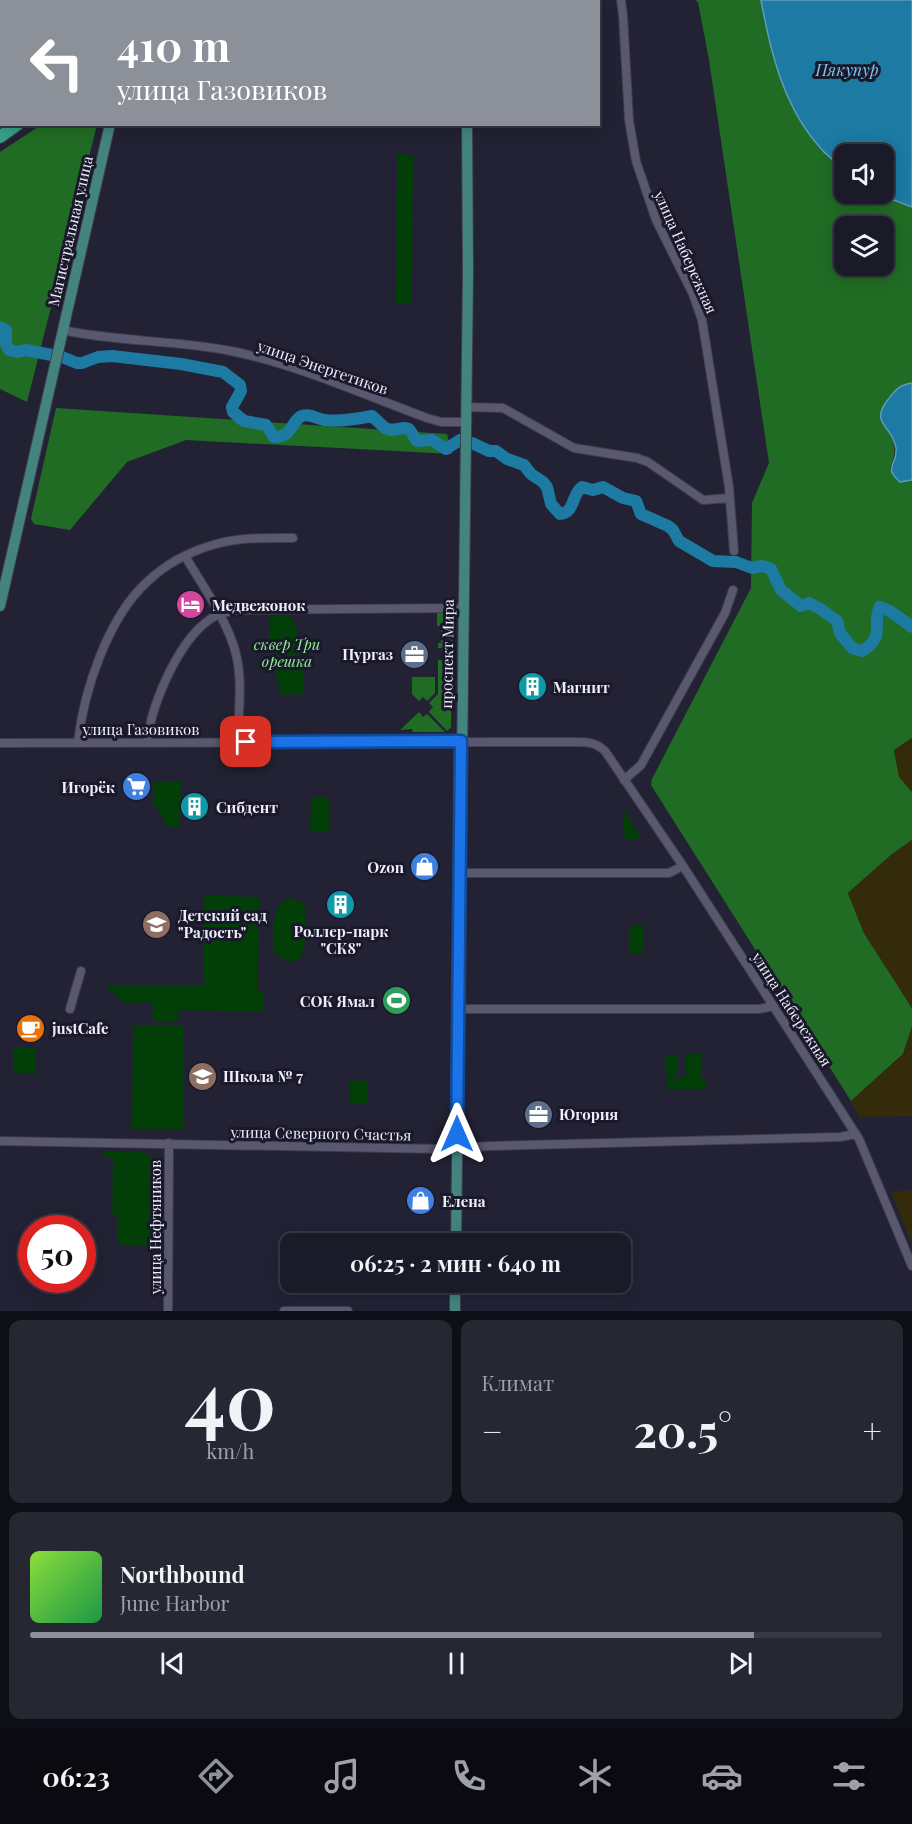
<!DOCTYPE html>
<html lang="ru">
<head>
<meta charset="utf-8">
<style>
  body { margin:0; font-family:"Playfair Display",serif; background:#272734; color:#f1f3f6; height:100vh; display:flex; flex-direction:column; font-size:22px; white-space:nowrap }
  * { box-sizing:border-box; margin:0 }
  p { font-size:20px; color:#9fa1a8 }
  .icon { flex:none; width:33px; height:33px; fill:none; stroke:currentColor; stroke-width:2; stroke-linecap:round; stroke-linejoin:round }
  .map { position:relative; height:1311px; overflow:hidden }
  .panel { display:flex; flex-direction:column; gap:9px; padding:9px; background:#0e0e16; flex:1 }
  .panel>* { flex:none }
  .hud { position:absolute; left:0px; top:0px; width:600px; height:126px; box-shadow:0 3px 15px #0003,0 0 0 2px #383845; background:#8c9099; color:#fff; overflow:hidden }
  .buttons { position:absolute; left:834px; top:144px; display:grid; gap:12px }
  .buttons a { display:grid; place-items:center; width:60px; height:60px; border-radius:12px; background:#1a1a28; box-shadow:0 3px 15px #0003,0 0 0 2px #383845; font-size:30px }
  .speed { position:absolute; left:18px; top:1215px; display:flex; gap:12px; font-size:30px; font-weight:700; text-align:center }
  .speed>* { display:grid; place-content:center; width:78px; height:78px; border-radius:50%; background:#1a1a28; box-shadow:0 3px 15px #0003,0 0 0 2px #383845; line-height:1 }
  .speed .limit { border:9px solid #d22; background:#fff; color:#111 }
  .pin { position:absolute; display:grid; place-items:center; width:51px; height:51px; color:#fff; margin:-26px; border-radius:12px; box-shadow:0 3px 9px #0006 }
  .me { position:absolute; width:66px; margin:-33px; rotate:0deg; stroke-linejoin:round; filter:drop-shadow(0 0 4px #0008) }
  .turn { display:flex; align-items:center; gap:21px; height:126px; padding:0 18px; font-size:27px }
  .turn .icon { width:78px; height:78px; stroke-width:2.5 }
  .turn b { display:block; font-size:42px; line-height:51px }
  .big { font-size:45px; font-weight:700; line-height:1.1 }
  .panel .widget { flex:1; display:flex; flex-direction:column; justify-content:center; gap:9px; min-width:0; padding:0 21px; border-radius:12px; background:#272734 }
  .panel .dial { align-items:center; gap:0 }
  .dial b { font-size:78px; line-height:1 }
  .song { display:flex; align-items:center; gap:18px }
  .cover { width:72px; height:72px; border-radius:9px; background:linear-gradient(135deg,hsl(90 70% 55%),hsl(140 70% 35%)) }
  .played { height:6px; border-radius:3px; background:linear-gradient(90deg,#8c9099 85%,#383845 85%) }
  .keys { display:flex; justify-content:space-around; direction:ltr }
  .heat { display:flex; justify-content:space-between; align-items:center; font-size:33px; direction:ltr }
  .panel .tiles { flex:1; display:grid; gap:9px; grid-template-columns:1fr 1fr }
  .widget:last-child { grid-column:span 2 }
  .trip { position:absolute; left:280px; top:1233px; width:351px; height:60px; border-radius:12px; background:#1a1a28; box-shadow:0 3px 15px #0003,0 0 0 2px #383845; font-weight:700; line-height:60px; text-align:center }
  .tabs { display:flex; height:96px; justify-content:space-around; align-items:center; background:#0a0a10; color:#9fa1a8 }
  .tabs .icon { width:42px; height:42px }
  .tabs .current { color:#8c9099 }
  .tabs b { font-size:27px; color:#f1f3f6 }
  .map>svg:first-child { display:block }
</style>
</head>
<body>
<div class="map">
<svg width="912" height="1311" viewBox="0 0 912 1311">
  <rect width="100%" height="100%" fill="#232235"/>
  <path fill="#023e07" d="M0,0H173L2,2L0,122Z
    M397,154L413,155L412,304H396Z
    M270,616H288L293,619L304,650V694L281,695L270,651Z
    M153,781H181L180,827H168L153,803Z
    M311,797H330L329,831H310Z
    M624,811L639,834L637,839H627L624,837Z
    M204,895L259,897L258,990L263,991L264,1012L179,1010L178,1021H153L152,1002L124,1003L104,985H203Z
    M288,898L299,900L306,909C305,930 311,983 274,952C274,933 269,909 288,898Z
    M629,926H644V954H629Z
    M133,1025L184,1026L183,1129H132Z
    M13,1047H35L36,1073H13Z
    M686,1054H701V1077H686Z
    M666,1055H678V1076H666Z
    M668,1078H705V1090H668Z
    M368,1080V1103H350V1081Z
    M103,1152C120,1152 154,1146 160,1166V1246L121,1245L117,1242V1215L112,1214L113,1158H103Z"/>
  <path fill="#216c24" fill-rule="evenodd" d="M695,0H761L765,24L778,70L790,102L818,147L844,169V194H878L912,207V383C893,386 883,401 880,419C894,439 899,445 890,469L900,482L912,480V738L894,750L899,776L912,792V840L891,855L848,893L864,933L912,1008V1027L903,1054L851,1101L651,785L652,779L751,588L752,503L769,463L709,60L698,2ZM844,226H884V266H844Z
    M41,125H97L27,402L0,389V152Z
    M56,408L447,434L452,454L186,440L127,462L70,530L34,524L31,519Z
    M453,611V648H438V643H441V626H437V613Z
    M438,660L452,661L451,727L447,731L429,712L433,707L429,703L438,694Z
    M412,677H435V693L427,701L423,697L419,701L412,694Z
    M419,712L423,717L427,714L445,732H413L412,729L400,730Z"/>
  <path fill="#342b0a" d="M912,738V792L899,777L894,750Z
    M912,840V1008L864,933L848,893L891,855Z
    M912,1027V1116L859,1117L851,1101L903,1054Z
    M912,1190V1244L891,1192Z"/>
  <path fill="#1c7aa3" stroke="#5b9dbd" stroke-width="1.5" d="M761,0H912V207L878,194H884V154H844V169C835,161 824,154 817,144C783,104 770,50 761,0Z
    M912,383V480L900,482C882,466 898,466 896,448C892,423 868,425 889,398C896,389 900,385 912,383Z"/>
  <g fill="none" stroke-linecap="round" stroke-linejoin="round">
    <path stroke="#1c7aa3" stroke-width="12" d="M0,327L6,330V344L9,350L18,352L26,350L62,357L77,363H82L98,357L112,356L181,364L223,372L240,385L241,391L232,407L233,412L244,421L266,425L274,437C293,438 291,420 302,416C309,413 317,419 325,420C339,422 357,419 372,416L385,428L391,430L404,428L409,429L417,441L432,440L446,449L460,440L472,443L489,451H496L507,459L524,465L531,474L543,482L547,487L551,504L560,514C575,513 571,495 582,487L593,490L603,487L623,498L636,501L641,514L668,526L673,530L679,541L713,561L736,562L752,568L762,566L771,569L781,590L801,606L809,603L822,610L837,621L840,633L852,648L862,651C887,636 871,623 880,607L890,611L912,627"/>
    <defs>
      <path id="minor" d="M291,0L296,2
        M621,0L623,15L629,120L636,161L656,220L693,294L702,320L729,487L734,551
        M513,2L515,0
        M62,330C118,342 176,340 231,351C299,365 362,394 427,418L441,422H465
        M466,407L503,408L574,448L637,458L648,462L703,500L730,498
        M185,556C202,585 228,621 236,654C243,682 238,714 238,742
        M78,742C84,690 108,617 148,581C167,563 191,551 216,544C241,537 268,538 293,538
        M147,742C152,703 180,634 217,615C224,612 232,611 239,610L463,608
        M0,743L567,742C581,742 594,740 605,751L683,866L859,1139L912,1266
        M624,780L641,765L725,613L733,590
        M460,873H669L683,866
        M70,1009L81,971
        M458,1009H759L774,1006
        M0,1141L441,1149L491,1146L840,1137L856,1134
        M168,1311L169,1143
        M284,1311H348"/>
      <path id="major" d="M451,0V2
        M0,606L110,124
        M456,1244L468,273L467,124
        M455,1311V1282"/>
      <path id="highway" d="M197,2L199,0
        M0,137L18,124"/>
    </defs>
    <use href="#minor" stroke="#3e3d4d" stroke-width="10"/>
    <use href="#major" stroke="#3e3d4d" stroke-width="12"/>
    <use href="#highway" stroke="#3e3d4d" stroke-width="14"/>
    <use href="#minor" stroke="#59586f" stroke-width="8"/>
    <use href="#major" stroke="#43847f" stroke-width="10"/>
    <use href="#highway" stroke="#35a189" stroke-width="12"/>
  </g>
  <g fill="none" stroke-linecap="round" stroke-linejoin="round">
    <defs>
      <path id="route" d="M246,742L461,741L457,1134"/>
    </defs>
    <use href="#route" stroke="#114b97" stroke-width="15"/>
    <use href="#route" stroke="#1a73e8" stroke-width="10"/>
  </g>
  <defs>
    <symbol id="hotel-disc" viewBox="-11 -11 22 22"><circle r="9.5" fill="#d1479c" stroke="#1a182b"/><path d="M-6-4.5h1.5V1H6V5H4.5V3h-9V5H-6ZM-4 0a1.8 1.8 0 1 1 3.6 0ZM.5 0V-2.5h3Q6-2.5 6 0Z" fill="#fff"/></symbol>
    <symbol id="office-disc" viewBox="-11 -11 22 22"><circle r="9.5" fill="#5c6f8a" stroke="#1a182b"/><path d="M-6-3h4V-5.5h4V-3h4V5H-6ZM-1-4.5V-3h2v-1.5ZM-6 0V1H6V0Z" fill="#fff"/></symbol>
    <symbol id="building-disc" viewBox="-11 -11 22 22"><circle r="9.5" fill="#0f9aa8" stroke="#1a182b"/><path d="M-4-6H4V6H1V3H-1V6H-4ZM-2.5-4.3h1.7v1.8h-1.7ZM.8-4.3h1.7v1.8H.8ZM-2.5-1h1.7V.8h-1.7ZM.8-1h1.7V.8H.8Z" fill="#fff"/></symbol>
    <symbol id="supermarket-disc" viewBox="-11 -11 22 22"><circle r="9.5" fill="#3f7fe0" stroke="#1a182b"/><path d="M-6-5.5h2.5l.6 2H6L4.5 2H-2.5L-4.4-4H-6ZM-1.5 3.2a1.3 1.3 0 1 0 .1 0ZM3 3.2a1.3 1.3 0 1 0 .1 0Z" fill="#fff"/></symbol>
    <symbol id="shop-disc" viewBox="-11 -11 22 22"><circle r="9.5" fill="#3f7fe0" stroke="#1a182b"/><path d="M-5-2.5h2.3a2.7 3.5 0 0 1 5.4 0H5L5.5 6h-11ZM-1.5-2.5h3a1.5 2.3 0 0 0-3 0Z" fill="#fff"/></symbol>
    <symbol id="school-disc" viewBox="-11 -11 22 22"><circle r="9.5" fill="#8d6e63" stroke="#1a182b"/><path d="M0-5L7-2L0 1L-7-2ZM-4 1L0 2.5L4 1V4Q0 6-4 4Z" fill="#fff"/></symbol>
    <symbol id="stadium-disc" viewBox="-11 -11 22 22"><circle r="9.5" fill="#2e9e5b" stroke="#1a182b"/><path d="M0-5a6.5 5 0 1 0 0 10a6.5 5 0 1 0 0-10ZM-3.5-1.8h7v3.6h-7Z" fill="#fff"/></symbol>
    <symbol id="cafe-disc" viewBox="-11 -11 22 22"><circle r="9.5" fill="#e8710a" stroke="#1a182b"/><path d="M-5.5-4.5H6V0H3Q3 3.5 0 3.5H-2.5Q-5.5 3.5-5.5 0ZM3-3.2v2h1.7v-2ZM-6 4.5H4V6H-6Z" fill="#fff"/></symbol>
  </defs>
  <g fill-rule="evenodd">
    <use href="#hotel-disc" x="174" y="588" width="33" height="33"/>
    <use href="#office-disc" x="398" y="638" width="33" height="33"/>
    <use href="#building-disc" x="516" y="670" width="33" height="33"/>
    <use href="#supermarket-disc" x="120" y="770" width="33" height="33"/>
    <use href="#building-disc" x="178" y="790" width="33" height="33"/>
    <use href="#shop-disc" x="408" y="850" width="33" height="33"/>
    <use href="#building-disc" x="324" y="888" width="33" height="33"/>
    <use href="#school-disc" x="140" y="908" width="33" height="33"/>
    <use href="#stadium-disc" x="380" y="984" width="33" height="33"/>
    <use href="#cafe-disc" x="14" y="1012" width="33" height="33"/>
    <use href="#school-disc" x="186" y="1060" width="33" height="33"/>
    <use href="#office-disc" x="522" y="1098" width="33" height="33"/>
    <use href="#shop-disc" x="404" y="1184" width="33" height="33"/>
  </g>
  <g text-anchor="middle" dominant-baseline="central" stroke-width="6" stroke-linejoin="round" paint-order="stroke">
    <g font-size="15" fill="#eeeefb" stroke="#1a182b">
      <text transform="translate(70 231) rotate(-77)">Магистральная улица</text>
      <text transform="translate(686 252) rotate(66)">улица Набережная</text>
      <text transform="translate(323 367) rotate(19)">улица Энергетиков</text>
      <text transform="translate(447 654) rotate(-89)">проспект Мира</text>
      <text x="141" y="729">улица Газовиков</text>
      <text transform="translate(792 1009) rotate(57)">улица Набережная</text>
      <text transform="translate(321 1133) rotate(1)">улица Северного Счастья</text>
      <text transform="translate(155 1227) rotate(-90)">улица Нефтяников</text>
    </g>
    <g font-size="15" font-weight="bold" fill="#eeeefb" stroke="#1a182b" text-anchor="start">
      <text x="212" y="605">Медвежонок</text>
      <text x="393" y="654" text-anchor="end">Пургаз</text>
      <text x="553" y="687">Магнит</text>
      <text x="115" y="787" text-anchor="end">Игорёк</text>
      <text x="216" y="807">Сибдент</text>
      <text x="404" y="867" text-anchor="end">Ozon</text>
      <text x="178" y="915">Детский сад<tspan x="178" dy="17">"Радость"</tspan></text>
      <text x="341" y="931" text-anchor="middle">Роллер-парк<tspan x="341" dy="17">"СК8"</tspan></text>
      <text x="375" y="1001" text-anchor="end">СОК Ямал</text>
      <text x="52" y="1028">justCafe</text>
      <text x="223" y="1076">Школа № 7</text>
      <text x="559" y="1114">Югория</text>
      <text x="442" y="1201">Елена</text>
    </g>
    <g font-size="15" font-style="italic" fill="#92f291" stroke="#1a182b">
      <text x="287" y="644">сквер Три<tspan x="287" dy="17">орешка</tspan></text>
    </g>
    <g font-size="16" font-style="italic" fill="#7cc9f2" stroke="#1a182b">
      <text x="847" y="69">Пякупур</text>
    </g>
  </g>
</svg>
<div class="buttons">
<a><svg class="icon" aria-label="sound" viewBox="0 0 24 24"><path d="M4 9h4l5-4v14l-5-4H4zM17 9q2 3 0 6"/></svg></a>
<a><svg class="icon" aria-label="layers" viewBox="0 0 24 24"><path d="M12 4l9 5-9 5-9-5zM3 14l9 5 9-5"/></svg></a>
</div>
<div class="speed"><div class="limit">50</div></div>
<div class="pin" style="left:246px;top:742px;background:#d93025"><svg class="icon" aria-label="arrive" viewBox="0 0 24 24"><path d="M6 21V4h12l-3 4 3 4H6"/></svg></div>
<svg class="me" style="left:457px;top:1134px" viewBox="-20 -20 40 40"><path d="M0-17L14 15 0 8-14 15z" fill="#1a73e8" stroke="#fff" stroke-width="4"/></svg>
<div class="trip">06:25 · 2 мин · 640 m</div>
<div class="hud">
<div class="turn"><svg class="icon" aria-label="left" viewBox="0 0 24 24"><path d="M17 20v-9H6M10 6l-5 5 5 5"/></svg><div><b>410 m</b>улица Газовиков</div></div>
</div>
</div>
<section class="panel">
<div class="tiles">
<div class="widget dial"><b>40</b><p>km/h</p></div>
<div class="widget"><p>Климат</p>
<div class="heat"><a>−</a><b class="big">20.5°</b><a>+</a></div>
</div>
<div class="widget">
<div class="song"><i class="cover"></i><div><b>Northbound</b><p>June Harbor</p></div></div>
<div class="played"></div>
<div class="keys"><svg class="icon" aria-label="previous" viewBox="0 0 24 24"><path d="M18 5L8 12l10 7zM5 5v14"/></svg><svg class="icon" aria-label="pause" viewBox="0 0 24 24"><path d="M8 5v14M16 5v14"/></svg><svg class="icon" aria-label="next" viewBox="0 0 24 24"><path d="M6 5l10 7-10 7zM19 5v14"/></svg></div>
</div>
</div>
</section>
<nav class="tabs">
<b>06:23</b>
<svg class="icon current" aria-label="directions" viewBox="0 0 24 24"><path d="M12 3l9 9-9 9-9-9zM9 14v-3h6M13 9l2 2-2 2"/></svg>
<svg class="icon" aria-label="music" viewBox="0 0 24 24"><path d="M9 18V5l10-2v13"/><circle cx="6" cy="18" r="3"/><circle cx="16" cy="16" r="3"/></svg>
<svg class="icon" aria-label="phone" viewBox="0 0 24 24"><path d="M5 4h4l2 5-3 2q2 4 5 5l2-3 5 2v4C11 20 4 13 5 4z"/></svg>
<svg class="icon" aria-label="climate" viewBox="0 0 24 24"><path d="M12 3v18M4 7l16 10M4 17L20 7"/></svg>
<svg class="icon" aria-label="car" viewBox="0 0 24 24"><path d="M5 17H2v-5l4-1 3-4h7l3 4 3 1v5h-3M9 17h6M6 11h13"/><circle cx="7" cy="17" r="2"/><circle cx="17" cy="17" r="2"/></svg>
<svg class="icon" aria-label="filters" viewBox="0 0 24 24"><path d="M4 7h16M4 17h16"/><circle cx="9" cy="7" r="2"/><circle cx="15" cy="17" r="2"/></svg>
</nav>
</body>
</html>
